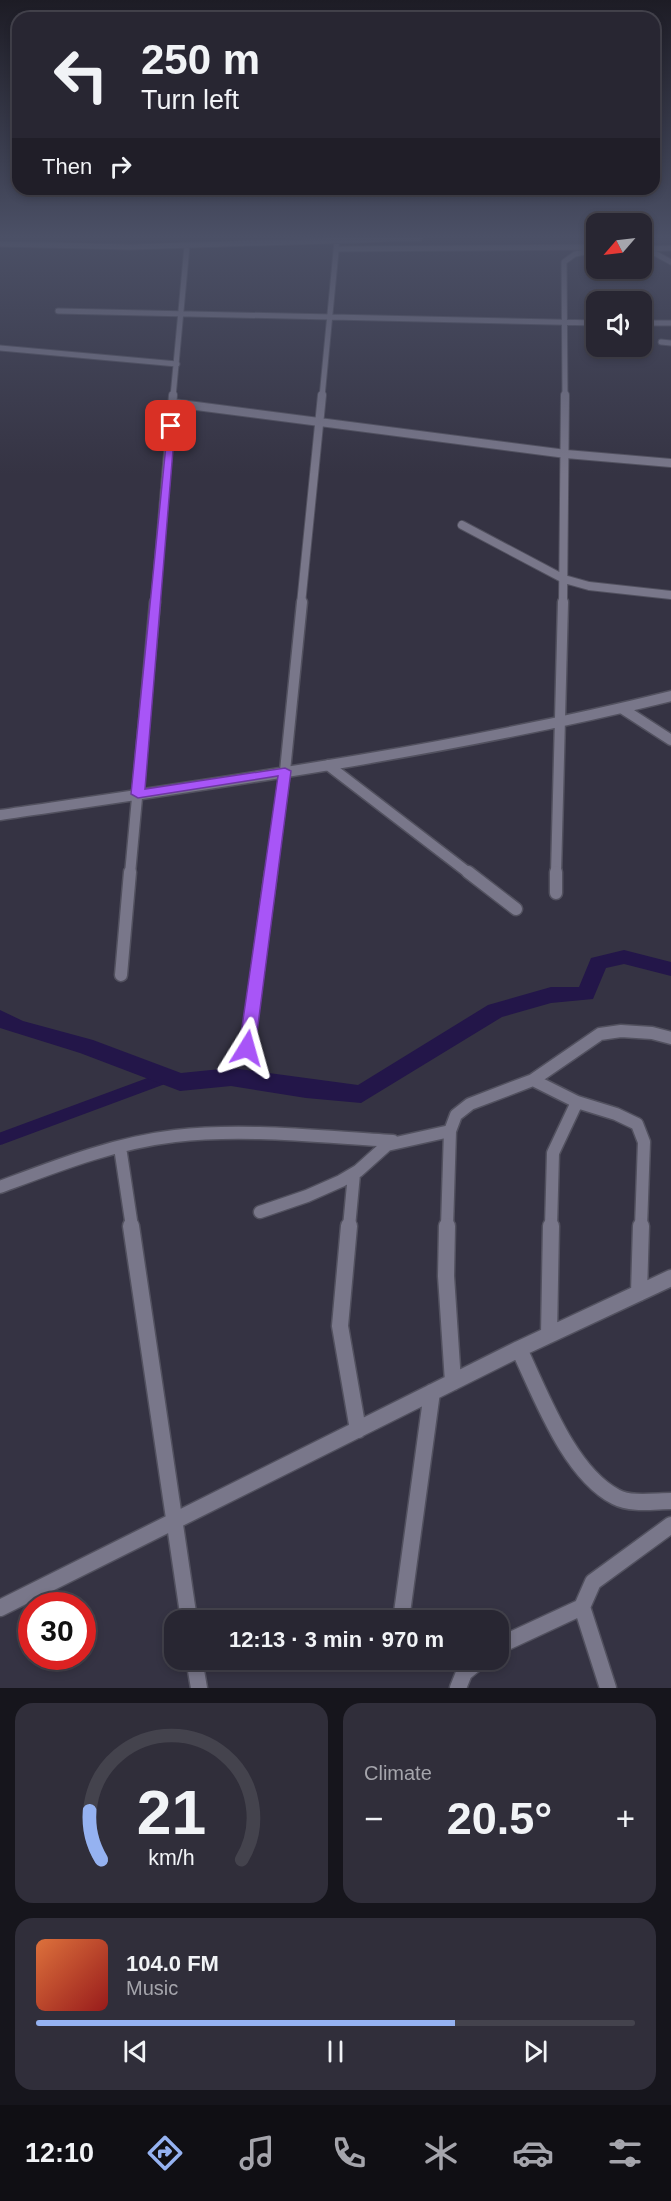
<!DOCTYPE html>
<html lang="en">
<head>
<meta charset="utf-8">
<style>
  body { margin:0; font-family:Arial,sans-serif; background:#302e3a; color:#f1f3f6; height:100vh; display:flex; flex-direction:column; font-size:22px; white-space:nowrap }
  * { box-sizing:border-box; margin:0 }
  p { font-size:20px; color:#a5a5ac }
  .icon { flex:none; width:33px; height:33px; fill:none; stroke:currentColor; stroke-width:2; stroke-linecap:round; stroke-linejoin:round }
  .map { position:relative; height:1688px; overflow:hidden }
  .drawer { display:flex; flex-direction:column; gap:15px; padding:15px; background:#16151c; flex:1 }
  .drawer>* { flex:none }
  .hud { position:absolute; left:12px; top:12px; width:648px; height:183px; border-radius:18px; box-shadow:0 3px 9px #0003,0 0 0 2px #44434d; background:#282632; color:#f1f3f6; overflow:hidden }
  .needle { width:39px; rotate:242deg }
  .controls { position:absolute; left:586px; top:213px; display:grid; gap:12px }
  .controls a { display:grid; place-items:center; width:66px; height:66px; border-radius:12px; background:#282632; box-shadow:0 3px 9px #0003,0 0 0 2px #44434d; font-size:30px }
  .speed { position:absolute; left:18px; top:1592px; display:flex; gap:12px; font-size:30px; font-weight:700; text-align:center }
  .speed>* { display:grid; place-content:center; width:78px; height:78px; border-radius:50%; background:#282632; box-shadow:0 3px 9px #0003,0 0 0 2px #44434d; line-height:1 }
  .speed .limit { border:9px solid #d22; background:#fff; color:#111 }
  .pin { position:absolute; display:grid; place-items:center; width:51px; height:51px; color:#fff; margin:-26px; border-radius:12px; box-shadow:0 3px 9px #0006 }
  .me { position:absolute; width:66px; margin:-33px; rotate:8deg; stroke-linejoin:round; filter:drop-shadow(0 0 4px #0008) }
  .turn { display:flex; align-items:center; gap:21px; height:126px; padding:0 30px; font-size:27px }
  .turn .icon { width:78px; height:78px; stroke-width:2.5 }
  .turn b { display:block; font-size:42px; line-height:51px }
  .then { display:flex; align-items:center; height:57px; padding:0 30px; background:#0003; gap:12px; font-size:22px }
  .big { font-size:45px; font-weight:700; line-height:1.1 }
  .drawer .tile { flex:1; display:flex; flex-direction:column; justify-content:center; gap:9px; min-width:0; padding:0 21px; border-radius:18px; background:#302e3a }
  .drawer .dial { align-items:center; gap:0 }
  .dial svg { height:156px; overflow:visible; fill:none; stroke:#44434d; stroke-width:7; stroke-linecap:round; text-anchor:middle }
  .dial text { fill:#f1f3f6; stroke:none }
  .song { display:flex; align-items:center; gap:18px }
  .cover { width:72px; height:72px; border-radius:9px; background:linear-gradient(135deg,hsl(20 70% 55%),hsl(0 70% 35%)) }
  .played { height:6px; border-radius:3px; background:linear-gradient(90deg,#95b2f1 70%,#44434d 70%) }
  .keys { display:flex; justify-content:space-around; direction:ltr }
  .heat { display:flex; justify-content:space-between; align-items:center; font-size:33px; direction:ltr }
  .drawer .tiles { flex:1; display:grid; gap:15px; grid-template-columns:1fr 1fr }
  .tile:last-child { grid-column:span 2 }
  .trip { position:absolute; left:164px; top:1610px; width:345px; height:60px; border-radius:18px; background:#282632; box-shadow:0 3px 9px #0003,0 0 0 2px #44434d; font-weight:700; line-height:60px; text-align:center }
  .tab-bar { display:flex; height:96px; justify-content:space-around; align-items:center; background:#100f14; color:#a5a5ac }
  .tab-bar .icon { width:42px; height:42px }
  .tab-bar .selected { color:#95b2f1 }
  .tab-bar b { font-size:27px; color:#f1f3f6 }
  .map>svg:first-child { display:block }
</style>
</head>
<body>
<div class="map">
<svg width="671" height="1688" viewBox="0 0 671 1688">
  <rect width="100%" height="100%" fill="#353343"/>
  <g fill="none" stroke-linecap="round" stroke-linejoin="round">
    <path stroke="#231649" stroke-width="12" d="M0,1139L167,1077"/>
    <path fill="#231649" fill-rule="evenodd" d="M624,950L671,962V976L624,964L606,968L593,999L551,1003L502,1017L361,1103L306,1098L231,1086L180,1091L80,1053L0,1028V1010L23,1021L93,1040L181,1073L231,1068L358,1085L488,1005L551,987H579L591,958Z"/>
    <defs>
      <path id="minor-far4" d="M0,244L131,247L420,238
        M336,249L591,247
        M642,249L671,248
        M647,249L671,262
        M58,311L597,323
        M642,323H671
        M661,342L671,343
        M0,348L177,364
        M173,397L187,246
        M322,397L337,241
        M565,397L564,262L575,254L597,250"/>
      <path id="minor-far3" d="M173,403L566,454L671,463
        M462,525L564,579L589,586L671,595
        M155,604L173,395
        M301,604L322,395
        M563,604L565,395"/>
      <path id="minor-far2" d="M623,709L671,740
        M328,765L470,874
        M0,815C225,782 450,751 671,696
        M130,874L155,602
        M271,874L285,771L302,602
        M556,874L563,602"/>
      <path id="minor-far1" d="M468,872L516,909
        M556,893V872
        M121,975L130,872
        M247,1048L271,872
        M533,1080L577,1102L616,1114L637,1124L644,1142L641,1227
        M120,1147L132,1227
        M0,1187C56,1166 114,1143 175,1136C247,1128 321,1137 393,1141
        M260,1212L307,1196L341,1181L358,1171L387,1145L450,1131L456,1115L470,1104L533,1080L600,1034L621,1031L652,1033L671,1038
        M349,1227L354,1174
        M447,1227L450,1131
        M551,1227L553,1153L577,1102"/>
      <path id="minor" d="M131,1226L189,1620
        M349,1226L340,1326L358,1430
        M447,1226L446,1276L453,1382
        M639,1293L641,1226
        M549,1335L551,1226
        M519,1349C541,1395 569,1473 616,1497C631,1505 655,1501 671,1501
        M0,1608L519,1349L671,1278
        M401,1620L432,1392
        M498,1646L582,1607
        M194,1659L199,1688
        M458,1688L464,1673L481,1659
        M608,1688L582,1607L593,1582L671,1525"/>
    </defs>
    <use href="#minor-far4" stroke="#52515f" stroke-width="7"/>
    <use href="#minor-far3" stroke="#52515f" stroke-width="10"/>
    <use href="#minor-far2" stroke="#52515f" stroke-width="13"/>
    <use href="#minor-far1" stroke="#52515f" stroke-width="15"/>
    <use href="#minor" stroke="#52515f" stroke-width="19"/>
    <use href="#minor-far4" stroke="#79778a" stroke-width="5"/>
    <use href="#minor-far3" stroke="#79778a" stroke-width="8"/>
    <use href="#minor-far2" stroke="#79778a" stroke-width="10"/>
    <use href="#minor-far1" stroke="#79778a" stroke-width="12"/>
    <use href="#minor" stroke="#79778a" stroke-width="16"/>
  </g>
  <linearGradient id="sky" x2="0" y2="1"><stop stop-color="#1d1c25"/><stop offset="0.5" stop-color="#4b5066"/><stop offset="1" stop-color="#4b5066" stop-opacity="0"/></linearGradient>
  <rect width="671" height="474" fill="url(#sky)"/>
  <path fill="#a855f7" stroke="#6d37a1" stroke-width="1.5" d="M168,425L175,426L145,789L285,768L291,771L255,1048L247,1055L239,1048L278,776L138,798L131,794Z"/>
</svg>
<div class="controls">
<a><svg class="needle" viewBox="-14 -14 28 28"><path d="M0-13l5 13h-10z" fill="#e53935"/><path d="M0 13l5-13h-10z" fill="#a5a5ac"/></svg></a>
<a><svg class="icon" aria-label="sound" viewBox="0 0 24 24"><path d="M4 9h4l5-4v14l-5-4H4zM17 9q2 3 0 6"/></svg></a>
</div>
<div class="speed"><div class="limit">30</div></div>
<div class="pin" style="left:171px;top:426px;background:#d93025"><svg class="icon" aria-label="arrive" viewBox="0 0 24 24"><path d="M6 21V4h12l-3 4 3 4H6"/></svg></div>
<svg class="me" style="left:247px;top:1048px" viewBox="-20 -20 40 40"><path d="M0-17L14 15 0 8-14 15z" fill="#a855f7" stroke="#fff" stroke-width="4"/></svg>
<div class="trip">12:13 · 3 min · 970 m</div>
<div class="hud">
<div class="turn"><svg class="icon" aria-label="left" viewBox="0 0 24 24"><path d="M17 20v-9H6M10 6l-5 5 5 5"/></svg><div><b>250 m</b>Turn left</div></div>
<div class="then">Then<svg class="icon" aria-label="right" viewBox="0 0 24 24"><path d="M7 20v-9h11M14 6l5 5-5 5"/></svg></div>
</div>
</div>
<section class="drawer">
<div class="tiles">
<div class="tile dial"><svg viewBox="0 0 100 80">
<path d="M14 69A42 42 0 1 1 86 69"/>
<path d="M14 69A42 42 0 0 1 8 44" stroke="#95b2f1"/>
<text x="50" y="56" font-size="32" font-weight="700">21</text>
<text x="50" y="72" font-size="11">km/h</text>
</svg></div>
<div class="tile"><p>Climate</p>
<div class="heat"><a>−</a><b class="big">20.5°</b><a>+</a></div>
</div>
<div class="tile">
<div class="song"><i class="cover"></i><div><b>104.0 FM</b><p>Music</p></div></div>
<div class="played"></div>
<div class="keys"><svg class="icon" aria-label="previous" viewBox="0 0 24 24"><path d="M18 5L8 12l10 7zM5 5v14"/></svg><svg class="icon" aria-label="pause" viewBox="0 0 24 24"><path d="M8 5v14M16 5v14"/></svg><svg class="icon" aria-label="next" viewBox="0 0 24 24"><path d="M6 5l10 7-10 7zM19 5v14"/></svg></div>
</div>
</div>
</section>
<nav class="tab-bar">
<b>12:10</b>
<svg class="icon selected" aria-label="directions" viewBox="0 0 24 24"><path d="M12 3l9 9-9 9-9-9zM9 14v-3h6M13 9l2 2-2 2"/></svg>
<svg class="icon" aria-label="music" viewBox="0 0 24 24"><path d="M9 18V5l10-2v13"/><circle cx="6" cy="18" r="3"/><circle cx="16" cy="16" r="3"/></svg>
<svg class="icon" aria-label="phone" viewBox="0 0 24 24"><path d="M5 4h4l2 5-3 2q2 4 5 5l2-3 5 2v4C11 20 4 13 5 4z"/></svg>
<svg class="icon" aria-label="climate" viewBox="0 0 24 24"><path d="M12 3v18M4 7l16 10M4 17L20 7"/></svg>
<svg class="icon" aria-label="car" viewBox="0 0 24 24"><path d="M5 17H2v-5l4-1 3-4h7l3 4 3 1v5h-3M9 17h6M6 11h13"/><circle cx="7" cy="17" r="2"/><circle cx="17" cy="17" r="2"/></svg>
<svg class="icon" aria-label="filters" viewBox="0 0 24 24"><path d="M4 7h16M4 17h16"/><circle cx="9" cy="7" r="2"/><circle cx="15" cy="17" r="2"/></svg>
</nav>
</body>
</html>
